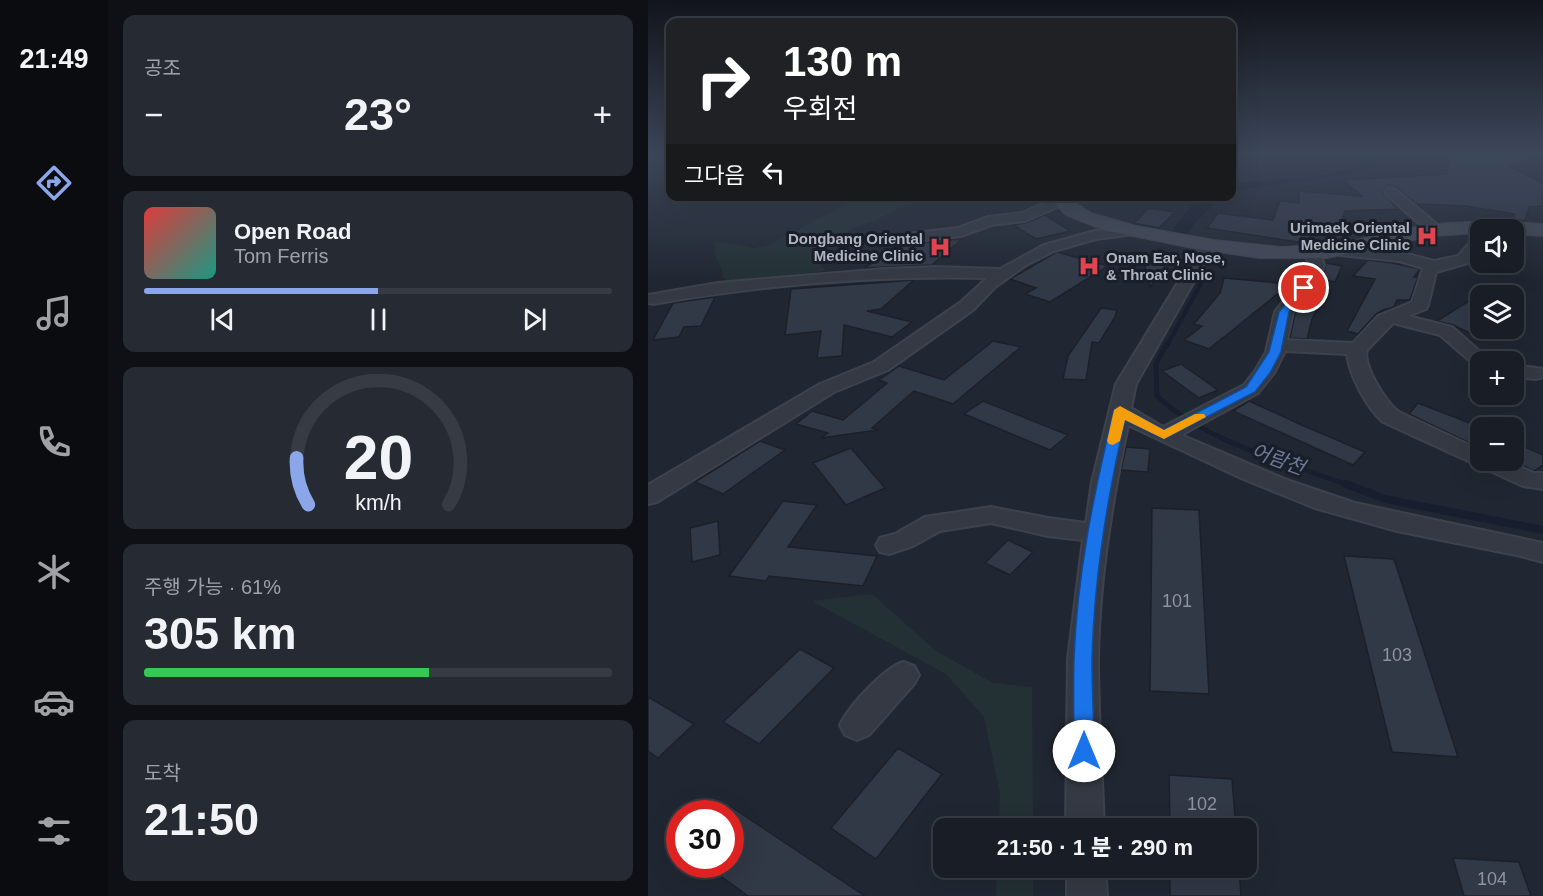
<!DOCTYPE html>
<html lang="ko">
<head>
<meta charset="utf-8">
<style>
  body { margin:0; font-family:Arial,"Noto Sans KR",sans-serif; background:#262a32; color:#f1f3f6; height:100vh; display:flex; flex-direction:column; font-size:22px; white-space:nowrap }
  * { box-sizing:border-box; margin:0 }
  p { font-size:20px; color:#9fa2a7 }
  .icon { flex:none; width:33px; height:33px; fill:none; stroke:currentColor; stroke-width:2; stroke-linecap:round; stroke-linejoin:round }
  .map { position:relative; flex:1; overflow:hidden }
  .sheet { display:flex; flex-direction:column; gap:15px; padding:15px; background:#0e1015; width:540px }
  .sheet>* { flex:none }
  .hud { position:absolute; left:18px; top:18px; width:570px; height:183px; border-radius:12px; box-shadow:0 6px 24px #0002,0 0 0 2px #373b43; background:#202124; color:#fff; overflow:hidden }
  .fabs { position:absolute; left:822px; top:219px; display:grid; gap:12px }
  .fabs a { display:grid; place-items:center; width:54px; height:54px; border-radius:12px; background:#191d26; box-shadow:0 6px 24px #0002,0 0 0 2px #373b43; font-size:30px }
  .speed { position:absolute; left:18px; top:800px; display:flex; gap:12px; font-size:30px; font-weight:700; text-align:center }
  .speed>* { display:grid; place-content:center; width:78px; height:78px; border-radius:50%; background:#191d26; box-shadow:0 6px 24px #0002,0 0 0 2px #373b43; line-height:1 }
  .speed .limit { border:9px solid #d22; background:#fff; color:#111 }
  .pin { position:absolute; display:grid; place-items:center; width:51px; height:51px; color:#fff; margin:-26px; border:3px solid #fff; border-radius:50%; box-shadow:0 2px 6px #0007 }
  .me { position:absolute; width:66px; margin:-33px; rotate:0deg; stroke-linejoin:round; filter:drop-shadow(0 0 4px #0008) }
  .turn { display:flex; align-items:center; gap:21px; height:126px; padding:0 18px; font-size:27px }
  .turn .icon { width:78px; height:78px; stroke-width:2.5 }
  .turn b { display:block; font-size:42px; line-height:51px }
  .then { display:flex; align-items:center; height:57px; padding:0 18px; background:#0003; gap:12px; font-size:22px }
  .big { font-size:45px; font-weight:800; line-height:1.1 }
  .sheet .widget { flex:1; display:flex; flex-direction:column; justify-content:center; gap:9px; min-width:0; padding:0 21px; border-radius:12px; background:#262a32 }
  .sheet .dial { align-items:center; gap:0 }
  .dial svg { height:156px; overflow:visible; fill:none; stroke:#373b43; stroke-width:7; stroke-linecap:round; text-anchor:middle }
  .dial text { fill:#f1f3f6; stroke:none }
  .song { display:flex; align-items:center; gap:18px }
  .cover { width:72px; height:72px; border-radius:9px; background:linear-gradient(135deg,hsl(0 70% 55%),hsl(170 70% 35%)) }
  .played { height:6px; border-radius:3px; background:linear-gradient(90deg,#8ba6e9 50%,#373b43 50%) }
  .keys { display:flex; justify-content:space-around; direction:ltr }
  .heat { display:flex; justify-content:space-between; align-items:center; font-size:33px; direction:ltr }
  .charge { height:9px; border-radius:4px; background:linear-gradient(90deg,#34c759 61%,#373b43 0) }
  .trip { position:absolute; left:285px; top:818px; width:324px; height:60px; border-radius:12px; background:#191d26; box-shadow:0 6px 24px #0002,0 0 0 2px #373b43; font-weight:800; line-height:60px; text-align:center }
  main { display:flex; flex:1; min-height:0 }
  .tab-bar { display:flex; flex-direction:column; width:108px; justify-content:space-around; align-items:center; background:#0a0c0f; color:#9fa2a7 }
  .tab-bar .icon { width:42px; height:42px }
  .tab-bar .on { color:#8ba6e9 }
  .tab-bar b { font-size:27px; color:#f1f3f6 }
  .map>svg:first-child { display:block }
</style>
</head>
<body>
<main>
<nav class="tab-bar">
<b>21:49</b>
<svg class="icon on" aria-label="directions" viewBox="0 0 24 24"><path d="M12 3l9 9-9 9-9-9zM9 14v-3h6M13 9l2 2-2 2"/></svg>
<svg class="icon" aria-label="music" viewBox="0 0 24 24"><path d="M9 18V5l10-2v13"/><circle cx="6" cy="18" r="3"/><circle cx="16" cy="16" r="3"/></svg>
<svg class="icon" aria-label="phone" viewBox="0 0 24 24"><path d="M5 4h4l2 5-3 2q2 4 5 5l2-3 5 2v4C11 20 4 13 5 4z"/></svg>
<svg class="icon" aria-label="climate" viewBox="0 0 24 24"><path d="M12 3v18M4 7l16 10M4 17L20 7"/></svg>
<svg class="icon" aria-label="car" viewBox="0 0 24 24"><path d="M5 17H2v-5l4-1 3-4h7l3 4 3 1v5h-3M9 17h6M6 11h13"/><circle cx="7" cy="17" r="2"/><circle cx="17" cy="17" r="2"/></svg>
<svg class="icon" aria-label="filters" viewBox="0 0 24 24"><path d="M4 7h16M4 17h16"/><circle cx="9" cy="7" r="2"/><circle cx="15" cy="17" r="2"/></svg>
</nav>
<section class="sheet">
<div class="widget"><p>공조</p>
<div class="heat"><a>−</a><b class="big">23°</b><a>+</a></div>
</div>
<div class="widget">
<div class="song"><i class="cover"></i><div><b>Open Road</b><p>Tom Ferris</p></div></div>
<div class="played"></div>
<div class="keys"><svg class="icon" aria-label="previous" viewBox="0 0 24 24"><path d="M18 5L8 12l10 7zM5 5v14"/></svg><svg class="icon" aria-label="pause" viewBox="0 0 24 24"><path d="M8 5v14M16 5v14"/></svg><svg class="icon" aria-label="next" viewBox="0 0 24 24"><path d="M6 5l10 7-10 7zM19 5v14"/></svg></div>
</div>
<div class="widget dial"><svg viewBox="0 0 100 80">
<path d="M14 69A42 42 0 1 1 86 69"/>
<path d="M14 69A42 42 0 0 1 8 45" stroke="#8ba6e9"/>
<text x="50" y="56" font-size="32" font-weight="700">20</text>
<text x="50" y="72" font-size="11">km/h</text>
</svg></div>
<div class="widget"><p>주행 가능 · 61%</p><b class="big">305 km</b><div class="charge"></div></div>
<div class="widget"><p>도착</p><b class="big">21:50</b></div>
</section>
<div class="map">
<svg width="895" height="896" viewBox="0 0 895 896">
  <rect width="100%" height="100%" fill="#212732"/>
  <path fill="#233034" d="M0,155H22V183L0,185Z
    M211,197H274C260,203 246,212 232,218C207,229 177,235 163,261L173,265L178,271L158,273L132,278L81,282L75,278C75,264 62,256 68,241L105,248L121,245Z
    M224,594L288,651L345,683L384,687L385,828H351L352,793L336,717L298,674L164,601Z
    M349,867H385V896H348Z"/>
  <path fill="#171e2e" d="M719,155H729L730,160L727,167C680,182 631,181 584,192V184L585,183C626,179 681,180 717,161Z
    M550,197H573L546,224L539,235L523,232Z"/>
  <g fill="none" stroke-linecap="round" stroke-linejoin="round">
    <path stroke="#171e2e" stroke-width="4.5" d="M518,347L556,278L555,271"/>
    <path stroke="#171e2e" stroke-width="5" d="M518,345L508,364L509,396C559,443 639,462 702,486"/>
    <path stroke="#171e2e" stroke-width="8" d="M698,484L737,499L895,530"/>
  </g>
  <path fill="#313846" stroke="#1c202a" stroke-width="1.5" d="M801,155H884V160L861,166L895,183V206L881,207L877,221L866,220V214L818,206L768,204L748,187L742,186L737,188L735,193L750,209L697,211L692,226L672,223L657,243L559,228L570,213L625,220L632,201L651,203V191L714,196L695,180L799,174Z
    M501,208L527,212L511,228L486,223Z
    M397,215L423,231L388,239L365,225L378,223Z
    M314,239L284,265L216,268L257,244Z
    M512,248L517,268L502,287L497,266Z
    M409,252L460,266L402,302L377,294L388,288L362,279Z
    M720,260L744,263L772,269L766,277H770L762,300H749L746,307L735,310L728,314L710,334L699,331L727,279L705,276Z
    M678,263L694,266L687,282L672,279L676,273Z
    M576,278L642,284L561,349L536,340L554,326L546,324L572,293Z
    M266,280L233,309L219,311L264,322L244,337L196,325L194,356L169,358L173,331L137,335L143,289Z
    M666,287L680,288L664,319L659,339L642,338L647,313Z
    M832,294V328L824,334L805,325L789,321Z
    M67,297L53,326L36,327L31,337L5,340L25,303Z
    M453,308L469,310L467,317L451,343L444,342L438,380L415,379L420,356Z
    M345,341L373,347L305,404L266,391L224,428L230,430L173,438L180,433L148,424L164,411L195,420L239,383L231,380L251,366L296,380Z
    M533,364L570,390L551,398L514,371Z
    M335,401L420,435L402,450L316,414Z
    M601,401L656,426L717,452L705,465L585,411Z
    M770,403L832,427V448L761,414Z
    M112,441L137,450L75,494L47,482Z
    M866,442L895,455V465L886,471L866,461Z
    M478,447L502,449L500,472L473,470Z
    M203,448L237,488L198,505L165,463Z
    M135,501L169,505L140,547L229,556L215,586L121,576L118,581L81,576Z
    M504,508L551,510L561,694L502,691Z
    M70,521L72,555L44,562L42,528Z
    M360,540L385,552L362,575L337,563Z
    M696,556L746,559L810,757L744,752Z
    M152,649L186,668L111,744L75,722Z
    M0,697L46,724L10,758L0,751Z
    M250,748L294,774L228,859L183,828Z
    M521,775L584,779L588,828H522Z
    M82,806L217,896H100L56,864H82Z
    M805,858L871,862L883,896H816Z
    M522,867H591L593,896H522Z"/>
  <g fill="none" stroke-linecap="round" stroke-linejoin="round">
    <defs>
      <path id="street" d="M743,188L747,189L792,227L794,230L792,233H782L739,195L737,192L739,189Z
        M411,197L416,198L417,201L416,204L377,221L343,225L313,236L259,242L252,238L259,234L310,228L340,217L374,213Z
        M481,227L486,228L488,231L486,234L448,239L406,251L378,265L347,287L325,310L240,370L186,392L9,502L0,504V485L172,384L226,362L313,302L339,278C228,275 115,285 5,304L0,303V295L70,283L236,269L287,267L352,269L396,245L447,231Z
        M832,236V249L820,263L788,272L780,305L778,309L760,316L804,327L844,362H832V367L828,366L792,335L745,323L719,350C714,365 739,404 751,412L832,450V460H857L886,473H895V489L875,486L735,422C718,407 702,376 699,354L637,351L626,373L610,393L533,435L639,480L707,503L895,543V562L873,556L749,531L667,508L593,478L480,425C464,501 451,581 450,659C450,715 454,772 456,828H418L420,659L435,540L400,536L343,523L292,531L265,546L241,554L232,552L228,545L232,538L247,534L277,517L343,507L400,518L438,523L444,482L468,384L554,243H564L566,246L488,384L483,408L515,427L596,385L607,371L618,352L627,312L658,271L660,265L659,253L661,250H671L676,265L674,272L645,312L639,340L705,343L730,316L764,302L775,268L751,261L692,255L685,251L687,248L752,252L786,261L810,256L827,237Z
        M866,365L895,369V377L888,379L866,377Z
        M255,662L266,666L271,675L266,684L221,735L209,740L197,735L192,725C201,706 235,669 255,662Z
        M419,867H457L459,896H419Z"/>
      <path id="secondary" d="M399,196H418L443,213L488,226L566,240L633,247L690,244L768,227L799,223L848,221L895,224V236L866,234V230H832V233L784,236L679,258H611L544,248L456,230L418,215Z"/>
    </defs>
    <use href="#street" stroke="#3e424d" stroke-width="4"/>
    <use href="#secondary" stroke="#3e424d" stroke-width="2"/>
    <use href="#street" fill="#343943" fill-rule="evenodd"/>
    <use href="#secondary" fill="#434856" fill-rule="evenodd"/>
  </g>
  <linearGradient id="sky" x2="0" y2="1"><stop stop-color="#12151c"/><stop offset="0.55" stop-color="#3d475a"/><stop offset="1" stop-color="#3d475a" stop-opacity="0"/></linearGradient>
  <rect width="895" height="280" fill="url(#sky)"/>
  <path fill="#1a73e8" stroke="#114b97" stroke-width="1.5" d="M652,286L661,288L641,312L633,352L622,373L607,392L516,439L477,420C459,498 446,579 444,660C444,690 446,721 446,751L443,758L436,761L429,758L426,751C426,721 425,690 426,659C429,575 446,492 466,410L468,408C477,406 505,425 516,430L598,387L621,352L631,312Z"/>
  <path fill="#f59e0b" d="M472,406L516,430L547,414H556L558,417L516,439L477,420L472,441L465,445L461,444L459,441L466,410Z"/>
  <defs>
    <symbol id="hospital-bare" viewBox="-9 -9 18 18"><path d="M-5-5h3v3.5h4V-5h3V5h-3V1.5h-4V5h-3Z" fill="#e0444e" stroke="#1a1e28" stroke-width="2.5" paint-order="stroke"/></symbol>
  </defs>
  <g fill-rule="evenodd">
    <use href="#hospital-bare" x="764" y="221" width="30" height="30"/>
    <use href="#hospital-bare" x="277" y="232" width="30" height="30"/>
    <use href="#hospital-bare" x="426" y="251" width="30" height="30"/>
  </g>
  <g text-anchor="middle" dominant-baseline="central" stroke-width="6" stroke-linejoin="round" paint-order="stroke">
    <g font-size="15" font-weight="bold" fill="#aeb4c0" stroke="#1a1e28" text-anchor="end">
      <text x="762" y="227">Urimaek Oriental<tspan x="762" dy="17">Medicine Clinic</tspan></text>
      <text x="275" y="238">Dongbang Oriental<tspan x="275" dy="17">Medicine Clinic</tspan></text>
      <text x="458" y="257" text-anchor="start">Onam Ear, Nose,<tspan x="458" dy="17">&amp; Throat Clinic</tspan></text>
    </g>
    <g font-size="18" fill="#8e94a0">
      <text x="529" y="601">101</text>
      <text x="749" y="655">103</text>
      <text x="554" y="804">102</text>
      <text x="844" y="879">104</text>
    </g>
    <g font-size="20" font-style="italic" fill="#6b7b9b" stroke="#1a1e28">
      <text transform="translate(630 459) rotate(20)">어람천</text>
    </g>
  </g>
</svg>
<div class="fabs">
<a><svg class="icon" aria-label="sound" viewBox="0 0 24 24"><path d="M4 9h4l5-4v14l-5-4H4zM17 9q2 3 0 6"/></svg></a>
<a><svg class="icon" aria-label="layers" viewBox="0 0 24 24"><path d="M12 4l9 5-9 5-9-5zM3 14l9 5 9-5"/></svg></a>
<a>+</a>
<a>−</a>
</div>
<div class="speed"><div class="limit">30</div></div>
<div class="pin" style="left:656px;top:288px;background:#d93025"><svg class="icon" aria-label="arrive" viewBox="0 0 24 24"><path d="M6 21V4h12l-3 4 3 4H6"/></svg></div>
<svg class="me" style="left:436px;top:751px" viewBox="-20 -20 40 40"><circle r="19" fill="#fff"/><path d="M0-13L10 11 0 6-10 11z" fill="#1a73e8"/></svg>
<div class="trip">21:50 · 1 분 · 290 m</div>
<div class="hud">
<div class="turn"><svg class="icon" aria-label="right" viewBox="0 0 24 24"><path d="M7 20v-9h11M14 6l5 5-5 5"/></svg><div><b>130 m</b>우회전</div></div>
<div class="then">그다음<svg class="icon" aria-label="left" viewBox="0 0 24 24"><path d="M17 20v-9H6M10 6l-5 5 5 5"/></svg></div>
</div>
</div>
</main>
</body>
</html>
